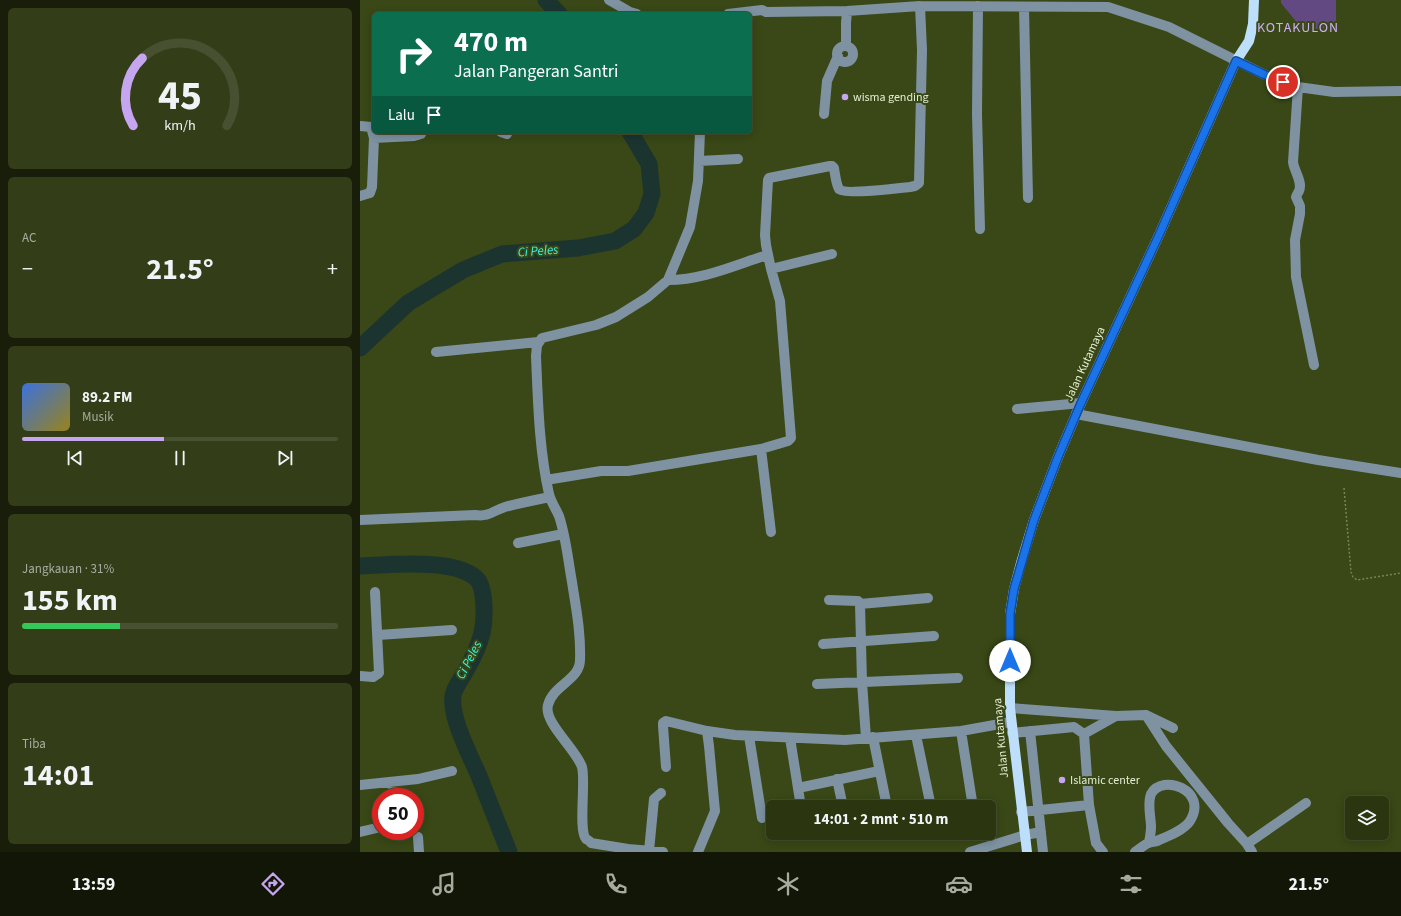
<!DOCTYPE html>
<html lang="id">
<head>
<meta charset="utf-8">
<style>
  body { margin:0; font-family:"Source Sans 3",sans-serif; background:#333e19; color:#f1f3f6; height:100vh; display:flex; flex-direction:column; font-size:15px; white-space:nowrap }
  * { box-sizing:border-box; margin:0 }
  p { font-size:13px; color:#a6ab9f }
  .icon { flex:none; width:22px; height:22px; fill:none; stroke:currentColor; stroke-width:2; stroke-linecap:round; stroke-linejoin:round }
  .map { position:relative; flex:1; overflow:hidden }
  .panel { display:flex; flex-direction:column; gap:8px; padding:8px; background:#181e09; width:360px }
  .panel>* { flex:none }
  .guide { position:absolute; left:12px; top:12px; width:380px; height:122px; border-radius:6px; box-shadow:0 2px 10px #0003,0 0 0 1px #475030; background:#0b6e4f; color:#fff; overflow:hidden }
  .controls { position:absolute; left:985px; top:796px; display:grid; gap:8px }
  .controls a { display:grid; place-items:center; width:44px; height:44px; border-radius:6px; background:#2b3610; box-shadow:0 2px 10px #0003,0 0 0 1px #475030; font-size:20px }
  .speed { position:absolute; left:12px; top:788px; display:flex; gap:8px; font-size:20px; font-weight:700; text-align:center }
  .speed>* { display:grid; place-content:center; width:52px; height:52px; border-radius:50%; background:#2b3610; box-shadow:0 2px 10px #0003,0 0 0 1px #475030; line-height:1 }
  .speed .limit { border:6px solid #d22; background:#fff; color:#111 }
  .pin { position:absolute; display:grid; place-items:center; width:34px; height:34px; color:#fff; margin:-17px; border:2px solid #fff; border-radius:50%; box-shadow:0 1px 4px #0007 }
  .me { position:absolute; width:44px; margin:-22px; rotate:0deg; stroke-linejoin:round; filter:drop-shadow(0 0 3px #0008) }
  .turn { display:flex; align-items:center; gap:14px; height:84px; padding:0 16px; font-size:18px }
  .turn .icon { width:52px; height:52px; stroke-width:2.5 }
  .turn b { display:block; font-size:28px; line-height:34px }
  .then { display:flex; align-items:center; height:38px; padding:0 16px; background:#0003; gap:8px; font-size:15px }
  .big { font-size:30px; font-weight:700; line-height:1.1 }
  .panel .card { flex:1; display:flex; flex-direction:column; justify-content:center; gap:6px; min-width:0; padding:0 14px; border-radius:6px; background:#333e19 }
  .panel .dial { align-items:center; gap:0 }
  .dial svg { height:104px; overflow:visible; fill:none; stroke:#475030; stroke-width:7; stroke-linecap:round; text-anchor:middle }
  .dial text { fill:#f1f3f6; stroke:none }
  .song { display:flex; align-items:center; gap:12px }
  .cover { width:48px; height:48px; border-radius:6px; background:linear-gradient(135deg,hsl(220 70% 55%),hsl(50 70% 35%)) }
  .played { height:4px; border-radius:2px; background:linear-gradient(90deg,#c6a6f0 45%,#475030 45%) }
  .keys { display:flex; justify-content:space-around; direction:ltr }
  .heat { display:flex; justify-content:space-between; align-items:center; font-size:22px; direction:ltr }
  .charge { height:6px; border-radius:3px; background:linear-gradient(90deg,#34c759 31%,#475030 0) }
  .trip { position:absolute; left:406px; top:800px; width:230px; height:40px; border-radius:6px; background:#2b3610; box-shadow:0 2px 10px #0003,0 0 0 1px #475030; font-weight:700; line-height:40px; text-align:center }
  .menu { display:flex; height:64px; justify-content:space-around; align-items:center; background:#111606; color:#a6ab9f }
  .menu .icon { width:28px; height:28px }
  .menu .on { color:#c6a6f0 }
  .menu b { font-size:18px; color:#f1f3f6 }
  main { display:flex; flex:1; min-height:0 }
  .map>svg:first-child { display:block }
</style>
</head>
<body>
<main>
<section class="panel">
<div class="card dial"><svg viewBox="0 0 100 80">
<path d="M14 69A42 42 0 1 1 86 69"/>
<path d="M14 69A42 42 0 0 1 21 17" stroke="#c6a6f0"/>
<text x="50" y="56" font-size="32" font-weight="700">45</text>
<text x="50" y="72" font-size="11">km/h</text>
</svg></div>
<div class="card"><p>AC</p>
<div class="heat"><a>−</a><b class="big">21.5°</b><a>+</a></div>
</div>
<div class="card">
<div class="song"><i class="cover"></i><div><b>89.2 FM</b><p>Musik</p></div></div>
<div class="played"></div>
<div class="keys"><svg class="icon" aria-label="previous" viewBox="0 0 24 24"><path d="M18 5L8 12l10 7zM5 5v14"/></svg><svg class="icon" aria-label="pause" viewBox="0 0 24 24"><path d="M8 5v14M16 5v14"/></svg><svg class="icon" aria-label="next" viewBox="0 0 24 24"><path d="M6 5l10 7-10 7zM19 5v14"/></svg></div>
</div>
<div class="card"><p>Jangkauan · 31%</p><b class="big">155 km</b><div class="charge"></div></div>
<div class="card"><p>Tiba</p><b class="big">14:01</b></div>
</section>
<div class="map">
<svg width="1041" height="852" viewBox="0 0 1041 852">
  <rect width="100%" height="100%" fill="#394816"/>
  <path fill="#634981" d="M921,0H976V33L943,30L921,3Z"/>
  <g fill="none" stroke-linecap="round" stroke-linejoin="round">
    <path stroke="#1c3430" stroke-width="17" d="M186,0L199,14
      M0,348L48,303L103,270L142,254L218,248L255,241L274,229L286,213L292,194L289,164L270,132
      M0,566C29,565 93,558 116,578C126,587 125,620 122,633C119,646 112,660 105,672C101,680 94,687 93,696C90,718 110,755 119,776C129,801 139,827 149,852"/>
    <path stroke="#77845a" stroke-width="1.5" stroke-dasharray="2 2" stroke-linecap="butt" d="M984,488L991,572L993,577L997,580L1041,573"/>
    <path stroke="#7e92a2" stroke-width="10" d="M249,0L270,12L277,14
      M618,6L617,114L620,229
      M664,7L668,198
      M368,14L402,10L406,12L487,11L560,6L748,7L809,27L903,74L938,87L974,92L1041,91
      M477 54a8 8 0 1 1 16 0a8 8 0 1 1-16 0Z
      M486,46V23L487,11
      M938,87L933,162C934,171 943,182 939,191C938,193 937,194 936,197L940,206V214L935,240L936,277L954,365
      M464,114L467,81L478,56
      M0,126L11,127L14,138L54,136L61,134L62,132
      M141,132L147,134
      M339,161L378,159
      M0,196L10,193L12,187L14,138
      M472,254L411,269L406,245L405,235L408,180L409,178L470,166H472L474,168C475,174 476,184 479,189C484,195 540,188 550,187L555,186L559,183L562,50L560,6
      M308,280C343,280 375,265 407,255
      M76,352L178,342
      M657,409L721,403
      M716,414L958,460L1041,473
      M401,449L411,532
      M186,480L241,471H268L401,449L428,441L431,438L420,301L411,269
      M0,520L115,515C130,517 132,511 145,507C160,503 175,500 190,497
      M158,543L203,534
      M469,600L498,601L500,604L502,682L506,738
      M500,604L568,598
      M18,635L92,630
      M463,644L574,636
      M0,676L13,677L19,673L15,592
      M457,684L598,678
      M650,708L756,716L786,715L813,728
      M786,715L806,746L868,823L887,844L892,852
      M601,731L612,801
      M670,731L683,852
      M652,733L714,727L724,734L729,805L661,812
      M724,734L756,716
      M556,735L571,807
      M389,736L402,818
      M513,737L527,807
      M430,738L441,807
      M306,767L303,726V723L306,721L347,731L375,735L485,740L601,731L651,722
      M477,779L483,807
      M32,782L35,797
      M0,785L58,779L92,771
      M438,788L519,771
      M729,805L736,843L743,852
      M0,832L21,827
      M445,833V834
      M532,833L533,836
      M58,837L59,852
      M887,844L946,803
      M289,851L294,799L301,793
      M303,852L268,849L231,843C230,841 228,840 226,839C218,830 226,782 222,767C216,749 183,722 188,705C193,685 220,680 220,660C221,633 216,608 212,582C208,560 206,537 199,516C196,509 191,502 189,494C179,449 178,402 176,356L177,345L182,338L236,325L256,317L288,297L308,280L330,227L338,181L340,132
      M338,852L355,811L349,746L347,731
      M610,852L665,835L681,832
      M775,852C779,849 783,846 788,843C791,842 796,842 799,840C809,836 824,830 830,821C849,790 802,773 791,794C787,804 791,817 791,827C791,832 790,837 789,843"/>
    <path stroke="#bedffb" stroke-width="10" d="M667,852L650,708V614L654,589L661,563L674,520L698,457L721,403L799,235L876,61L889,41L893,24L894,0"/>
  </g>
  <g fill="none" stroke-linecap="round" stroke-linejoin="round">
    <defs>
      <path id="route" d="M650,661V614L654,589L674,520L698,457L721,403L799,235L876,61L903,74L923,82"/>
    </defs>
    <use href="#route" stroke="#114b97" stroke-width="10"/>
    <use href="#route" stroke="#1a73e8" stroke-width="7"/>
  </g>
  <g fill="#c6a6f0" stroke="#394816" stroke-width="1.5">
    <circle cx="485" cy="97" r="4"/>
    <circle cx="702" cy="780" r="4"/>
  </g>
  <g text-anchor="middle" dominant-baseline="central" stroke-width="4" stroke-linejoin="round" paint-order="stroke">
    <g font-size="12" fill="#e3eed2" stroke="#394816" text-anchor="start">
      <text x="493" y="97">wisma gending</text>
      <text x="710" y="780">Islamic center</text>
    </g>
    <g font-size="12" fill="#e3eed2" stroke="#394816">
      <text transform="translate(725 364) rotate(-65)">Jalan Kutamaya</text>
      <text transform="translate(641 738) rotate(-95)">Jalan Kutamaya</text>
    </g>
    <g font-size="13" font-style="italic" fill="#3af3df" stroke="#394816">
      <text transform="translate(178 251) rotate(-4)">Ci Peles</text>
      <text transform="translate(109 660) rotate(-63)">Ci Peles</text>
    </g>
    <g font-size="14" letter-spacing="1" fill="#cdaff4" stroke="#394816">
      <text x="938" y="28">KOTAKULON</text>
    </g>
  </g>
</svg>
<div class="controls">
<a><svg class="icon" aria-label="layers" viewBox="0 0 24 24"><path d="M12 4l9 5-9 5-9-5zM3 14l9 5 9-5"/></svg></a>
</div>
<div class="speed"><div class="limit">50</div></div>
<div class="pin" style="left:923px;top:82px;background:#d93025"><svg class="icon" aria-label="arrive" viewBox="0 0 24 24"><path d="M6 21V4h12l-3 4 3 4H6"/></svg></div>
<svg class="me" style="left:650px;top:661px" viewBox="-20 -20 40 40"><circle r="19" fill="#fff"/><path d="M0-13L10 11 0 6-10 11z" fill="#1a73e8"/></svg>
<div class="trip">14:01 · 2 mnt · 510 m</div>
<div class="guide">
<div class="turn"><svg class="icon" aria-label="right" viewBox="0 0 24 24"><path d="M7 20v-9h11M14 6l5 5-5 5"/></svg><div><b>470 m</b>Jalan Pangeran Santri</div></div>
<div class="then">Lalu<svg class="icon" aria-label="arrive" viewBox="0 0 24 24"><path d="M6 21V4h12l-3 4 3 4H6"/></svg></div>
</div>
</div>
</main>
<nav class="menu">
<b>13:59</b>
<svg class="icon on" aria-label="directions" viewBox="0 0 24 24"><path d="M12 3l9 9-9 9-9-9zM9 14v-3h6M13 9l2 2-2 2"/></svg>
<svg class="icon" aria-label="music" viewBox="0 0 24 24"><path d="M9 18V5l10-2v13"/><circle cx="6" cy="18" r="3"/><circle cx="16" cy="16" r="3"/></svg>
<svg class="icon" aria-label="phone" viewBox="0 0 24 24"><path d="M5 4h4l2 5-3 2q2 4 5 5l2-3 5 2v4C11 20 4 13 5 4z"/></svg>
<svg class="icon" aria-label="climate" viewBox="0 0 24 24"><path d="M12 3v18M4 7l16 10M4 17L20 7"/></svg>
<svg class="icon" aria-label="car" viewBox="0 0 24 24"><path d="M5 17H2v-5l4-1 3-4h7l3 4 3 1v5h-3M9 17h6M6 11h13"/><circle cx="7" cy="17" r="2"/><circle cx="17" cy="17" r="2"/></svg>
<svg class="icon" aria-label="filters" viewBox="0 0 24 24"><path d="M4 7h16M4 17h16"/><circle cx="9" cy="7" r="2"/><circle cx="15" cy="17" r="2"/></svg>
<b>21.5°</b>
</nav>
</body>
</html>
